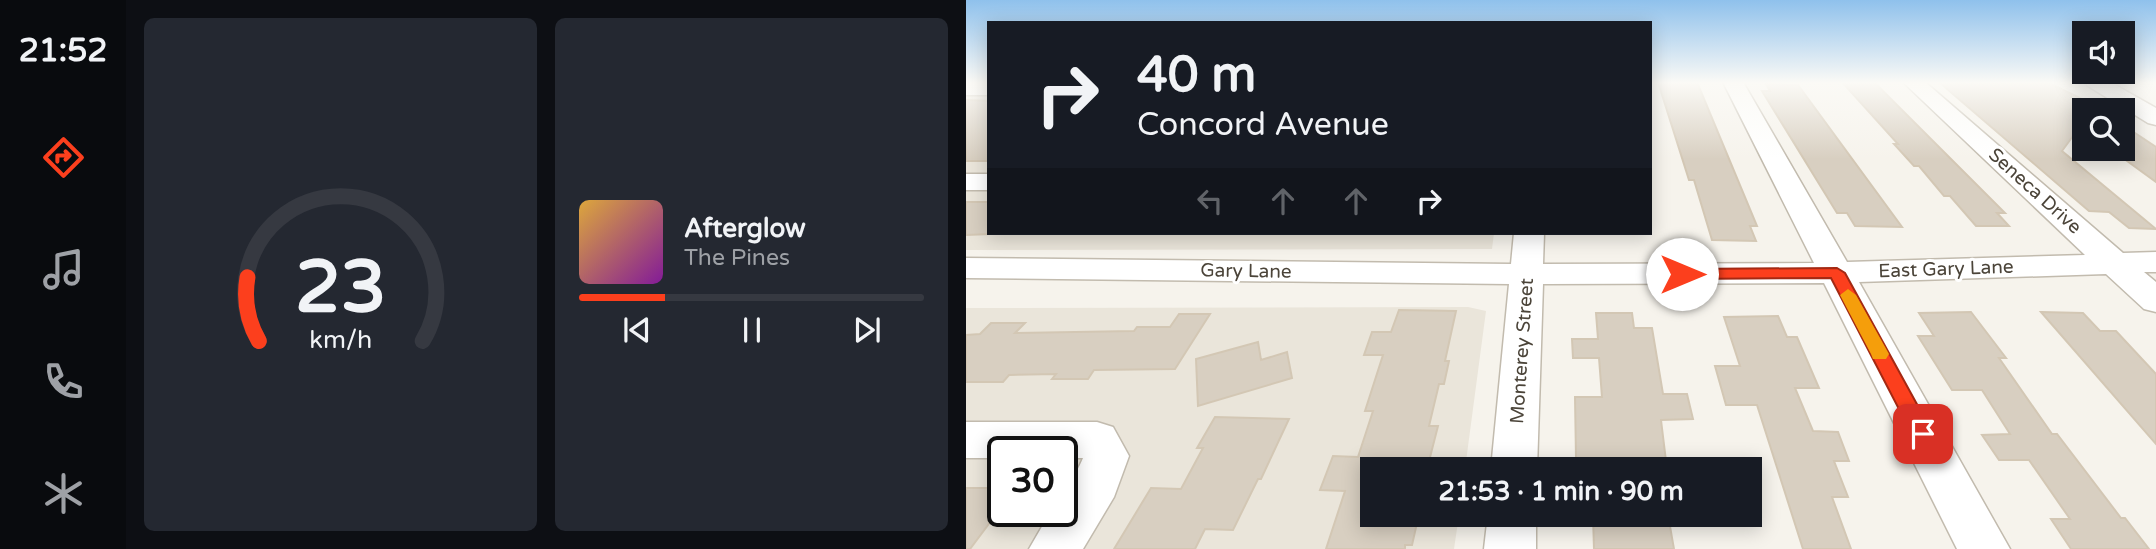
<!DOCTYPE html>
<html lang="en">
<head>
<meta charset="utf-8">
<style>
  body { margin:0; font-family:"Varela Round",sans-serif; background:#242831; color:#f1f3f6; height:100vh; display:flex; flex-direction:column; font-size:26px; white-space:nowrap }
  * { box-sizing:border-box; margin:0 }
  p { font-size:23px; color:#9ea1a6 }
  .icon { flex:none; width:38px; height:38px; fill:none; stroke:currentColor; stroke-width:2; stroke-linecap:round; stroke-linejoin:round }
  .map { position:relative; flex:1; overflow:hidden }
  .drawer { display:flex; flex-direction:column; gap:18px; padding:18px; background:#0d0f14; width:840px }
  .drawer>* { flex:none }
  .banner { position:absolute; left:21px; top:21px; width:665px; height:214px; border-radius:0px; box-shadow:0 4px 18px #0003; background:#171b24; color:#f1f3f6; overflow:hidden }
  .fabs { position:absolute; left:1106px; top:21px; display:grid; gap:14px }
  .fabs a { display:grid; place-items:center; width:63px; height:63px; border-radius:0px; background:#171b24; box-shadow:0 4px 18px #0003; font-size:35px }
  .speed { position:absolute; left:21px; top:436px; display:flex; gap:14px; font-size:35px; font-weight:700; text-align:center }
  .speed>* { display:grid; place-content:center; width:91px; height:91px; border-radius:50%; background:#171b24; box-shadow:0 4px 18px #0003; line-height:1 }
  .speed .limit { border:4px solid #111; border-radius:10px; background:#fff; color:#111 }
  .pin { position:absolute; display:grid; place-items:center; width:60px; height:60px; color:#fff; margin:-30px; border-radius:14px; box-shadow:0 4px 10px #0006 }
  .me { position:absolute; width:77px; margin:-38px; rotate:90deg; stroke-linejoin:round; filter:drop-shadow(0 0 5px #0008) }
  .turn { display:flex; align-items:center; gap:24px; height:147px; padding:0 35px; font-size:32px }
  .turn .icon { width:91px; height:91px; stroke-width:2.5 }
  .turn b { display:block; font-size:49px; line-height:60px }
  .lanes { display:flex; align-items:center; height:66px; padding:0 35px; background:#0003; justify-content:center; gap:35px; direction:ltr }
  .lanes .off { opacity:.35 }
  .drawer .card { flex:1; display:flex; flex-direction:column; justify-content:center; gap:10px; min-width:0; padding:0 24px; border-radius:10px; background:#242831 }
  .drawer .dial { align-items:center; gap:0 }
  .dial svg { height:182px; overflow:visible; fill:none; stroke:#363941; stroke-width:7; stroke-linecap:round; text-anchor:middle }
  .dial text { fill:#f1f3f6; stroke:none }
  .song { display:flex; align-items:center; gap:21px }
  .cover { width:84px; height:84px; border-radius:10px; background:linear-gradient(135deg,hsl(40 70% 55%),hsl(290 70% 35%)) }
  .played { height:7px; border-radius:4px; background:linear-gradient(90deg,#fc3f1d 25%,#363941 25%) }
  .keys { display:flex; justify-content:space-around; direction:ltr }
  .drawer .tiles { flex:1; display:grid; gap:18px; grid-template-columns:repeat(2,1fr) }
  .trip { position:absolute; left:394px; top:457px; width:402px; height:70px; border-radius:0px; background:#171b24; box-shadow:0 4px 18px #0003; font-weight:700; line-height:70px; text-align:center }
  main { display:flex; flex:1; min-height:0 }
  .dock { display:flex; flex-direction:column; width:126px; justify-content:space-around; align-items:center; background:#090b0e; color:#9ea1a6 }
  .dock .icon { width:49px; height:49px }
  .dock .on { color:#fc3f1d }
  .dock b { font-size:32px; color:#f1f3f6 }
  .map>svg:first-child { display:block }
</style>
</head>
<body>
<main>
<nav class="dock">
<b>21:52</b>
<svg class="icon on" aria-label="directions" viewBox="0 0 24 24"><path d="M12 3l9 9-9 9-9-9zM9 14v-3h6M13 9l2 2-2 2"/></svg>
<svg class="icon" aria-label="music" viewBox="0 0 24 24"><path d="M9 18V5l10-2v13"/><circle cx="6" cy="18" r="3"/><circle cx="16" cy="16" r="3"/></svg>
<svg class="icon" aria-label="phone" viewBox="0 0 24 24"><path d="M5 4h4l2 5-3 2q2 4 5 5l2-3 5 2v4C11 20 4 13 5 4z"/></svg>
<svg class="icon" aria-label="climate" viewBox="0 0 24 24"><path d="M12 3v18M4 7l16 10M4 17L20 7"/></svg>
</nav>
<section class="drawer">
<div class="tiles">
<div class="card dial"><svg viewBox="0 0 100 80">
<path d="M14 69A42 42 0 1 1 86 69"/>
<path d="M14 69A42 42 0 0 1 9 41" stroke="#fc3f1d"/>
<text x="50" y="56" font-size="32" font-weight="700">23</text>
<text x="50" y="72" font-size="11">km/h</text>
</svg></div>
<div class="card">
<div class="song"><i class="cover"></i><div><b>Afterglow</b><p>The Pines</p></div></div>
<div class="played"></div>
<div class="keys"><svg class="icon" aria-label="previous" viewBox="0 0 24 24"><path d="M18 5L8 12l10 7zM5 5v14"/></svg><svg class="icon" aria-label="pause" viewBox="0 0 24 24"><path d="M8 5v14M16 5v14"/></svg><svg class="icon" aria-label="next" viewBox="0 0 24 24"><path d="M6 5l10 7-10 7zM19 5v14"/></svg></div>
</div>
</div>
</section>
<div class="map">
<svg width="1190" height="549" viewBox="0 0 1190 549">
  <rect width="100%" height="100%" fill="#f6f3ec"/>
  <path fill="#eae5da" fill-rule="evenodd" d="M0,82H23V233H528L526,249L0,250Z
    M502,307L520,311L499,469H406V514L493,515L488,549H0V308ZM37,452H96V511H37Z"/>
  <path fill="#d8cfc1" stroke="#d3c7b4" stroke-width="2" d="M692,82H731L791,226H784L790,241L746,240L728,180H723Z
    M876,82H908L1039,213H1031L1043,226H1010L984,196H978L953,166H948L928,144H932Z
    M973,82L1083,83L1118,100V121L1096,151L1190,229L1163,228L1143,212L1123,211Z
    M800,84L832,85L936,227L889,226L881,213H871L796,91H804Z
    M0,100L23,101V161H0Z
    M1157,125L1190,147V182L1157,158Z
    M0,202H23V234L0,235Z
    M433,310L490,311L479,361H483L478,384H473L463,426H472L461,469H406V514H453L446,545H439V549H360L379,491L354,490L367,456L392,457L407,411H399L417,355H398L406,332H425Z
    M1005,312L1040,358H1033L1086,434H1091L1155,518H1159L1183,549H1105L1085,519H1104L1063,460H1033L1016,435L1044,434L1016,390H986L952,336H968L953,313Z
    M1075,312L1117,313L1134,331H1150L1190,374V444Z
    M630,313H666L668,328H686L697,394H721L727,419L695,420L700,461H688V469H642V458H610L609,397H636L633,358H607L606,339H632Z
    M213,314H244L209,369L128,370L122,379H86L90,374L43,375L37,382H0V335L14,334L25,323H59L49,333L168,331L171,327H204Z
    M812,316L821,337H831L853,388H829L847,431L872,432L883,461H868L882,497H866L885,549H837L791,405H760L749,366H774L758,317Z
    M292,342L295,360L321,352L326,378L232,406L230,359Z
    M249,417L323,419L295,479H292L267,530L239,529L229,549H148L185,488L215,489L237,448H231Z
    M0,488H37V505L4,549H0Z
    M702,515L708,549H628L627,516Z"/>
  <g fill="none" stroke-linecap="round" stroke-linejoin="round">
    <defs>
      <path id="minor" d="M757,82H777L881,262L1119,255L937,82H959L1157,253L1190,252V272H1178L1190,282V312L1178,309L1140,274L893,282L1044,549H991L858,283L577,284L571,469H525L543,284L0,278V258L545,264L548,233H578L577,264L848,263Z
        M1119,82H1144L1190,108V125L1182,123L1122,86Z
        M0,83H23V95H0Z
        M0,174H23V190H0Z
        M0,422H131L147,427L163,456L148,497L117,549H63L85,511H96C96,489 109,478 117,458H96V452H37V458H0Z
        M522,514H570V549H518Z"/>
    </defs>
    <use href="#minor" stroke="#c2bbae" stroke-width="3"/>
    <use href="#minor" fill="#fff" fill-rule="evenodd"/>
  </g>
  <linearGradient id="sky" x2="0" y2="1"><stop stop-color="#8fc1ec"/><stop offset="0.52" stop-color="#fbfaf6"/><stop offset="1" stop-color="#fbfaf6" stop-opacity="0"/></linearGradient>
  <rect width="1190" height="159" fill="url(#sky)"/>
  <path fill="#fc3f1d" stroke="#a42913" stroke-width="2" d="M871,268L879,273L964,428L967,434L964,440L957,443L949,440L865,278L716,279L708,274L716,269Z"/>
  <path fill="#f59e0b" d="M882,289L890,295L923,354L920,359H907L905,354L874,295Z"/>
  <g text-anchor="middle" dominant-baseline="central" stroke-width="6" stroke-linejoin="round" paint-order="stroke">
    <g font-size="19" fill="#4b4439" stroke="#fff">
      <text transform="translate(1069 191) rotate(42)">Seneca Drive</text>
      <text transform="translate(980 269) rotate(-2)">East Gary Lane</text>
      <text transform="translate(280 271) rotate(1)">Gary Lane</text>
      <text transform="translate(556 351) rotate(-86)">Monterey Street</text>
    </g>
  </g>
</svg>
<div class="fabs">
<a><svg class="icon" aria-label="sound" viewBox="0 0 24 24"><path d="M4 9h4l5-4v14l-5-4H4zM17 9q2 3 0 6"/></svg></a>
<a><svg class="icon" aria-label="search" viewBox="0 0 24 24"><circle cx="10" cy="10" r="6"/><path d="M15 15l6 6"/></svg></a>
</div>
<div class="speed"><div class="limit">30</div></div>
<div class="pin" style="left:957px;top:434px;background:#d93025"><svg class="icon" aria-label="arrive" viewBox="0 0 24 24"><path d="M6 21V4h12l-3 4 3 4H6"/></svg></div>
<svg class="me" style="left:716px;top:274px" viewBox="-20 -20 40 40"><circle r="19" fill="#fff"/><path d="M0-13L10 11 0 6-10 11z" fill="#fc3f1d"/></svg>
<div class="trip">21:53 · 1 min · 90 m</div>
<div class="banner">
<div class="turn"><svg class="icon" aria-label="right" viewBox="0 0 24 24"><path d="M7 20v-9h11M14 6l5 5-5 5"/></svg><div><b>40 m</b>Concord Avenue</div></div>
<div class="lanes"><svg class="icon off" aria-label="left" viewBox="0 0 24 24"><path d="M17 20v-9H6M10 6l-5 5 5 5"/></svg><svg class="icon off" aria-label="ahead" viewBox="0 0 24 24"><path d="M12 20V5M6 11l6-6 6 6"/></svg><svg class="icon off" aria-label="ahead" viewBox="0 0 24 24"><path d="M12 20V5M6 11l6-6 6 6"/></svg><svg class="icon" aria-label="right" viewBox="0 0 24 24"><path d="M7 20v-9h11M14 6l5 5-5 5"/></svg></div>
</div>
</div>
</main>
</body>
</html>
